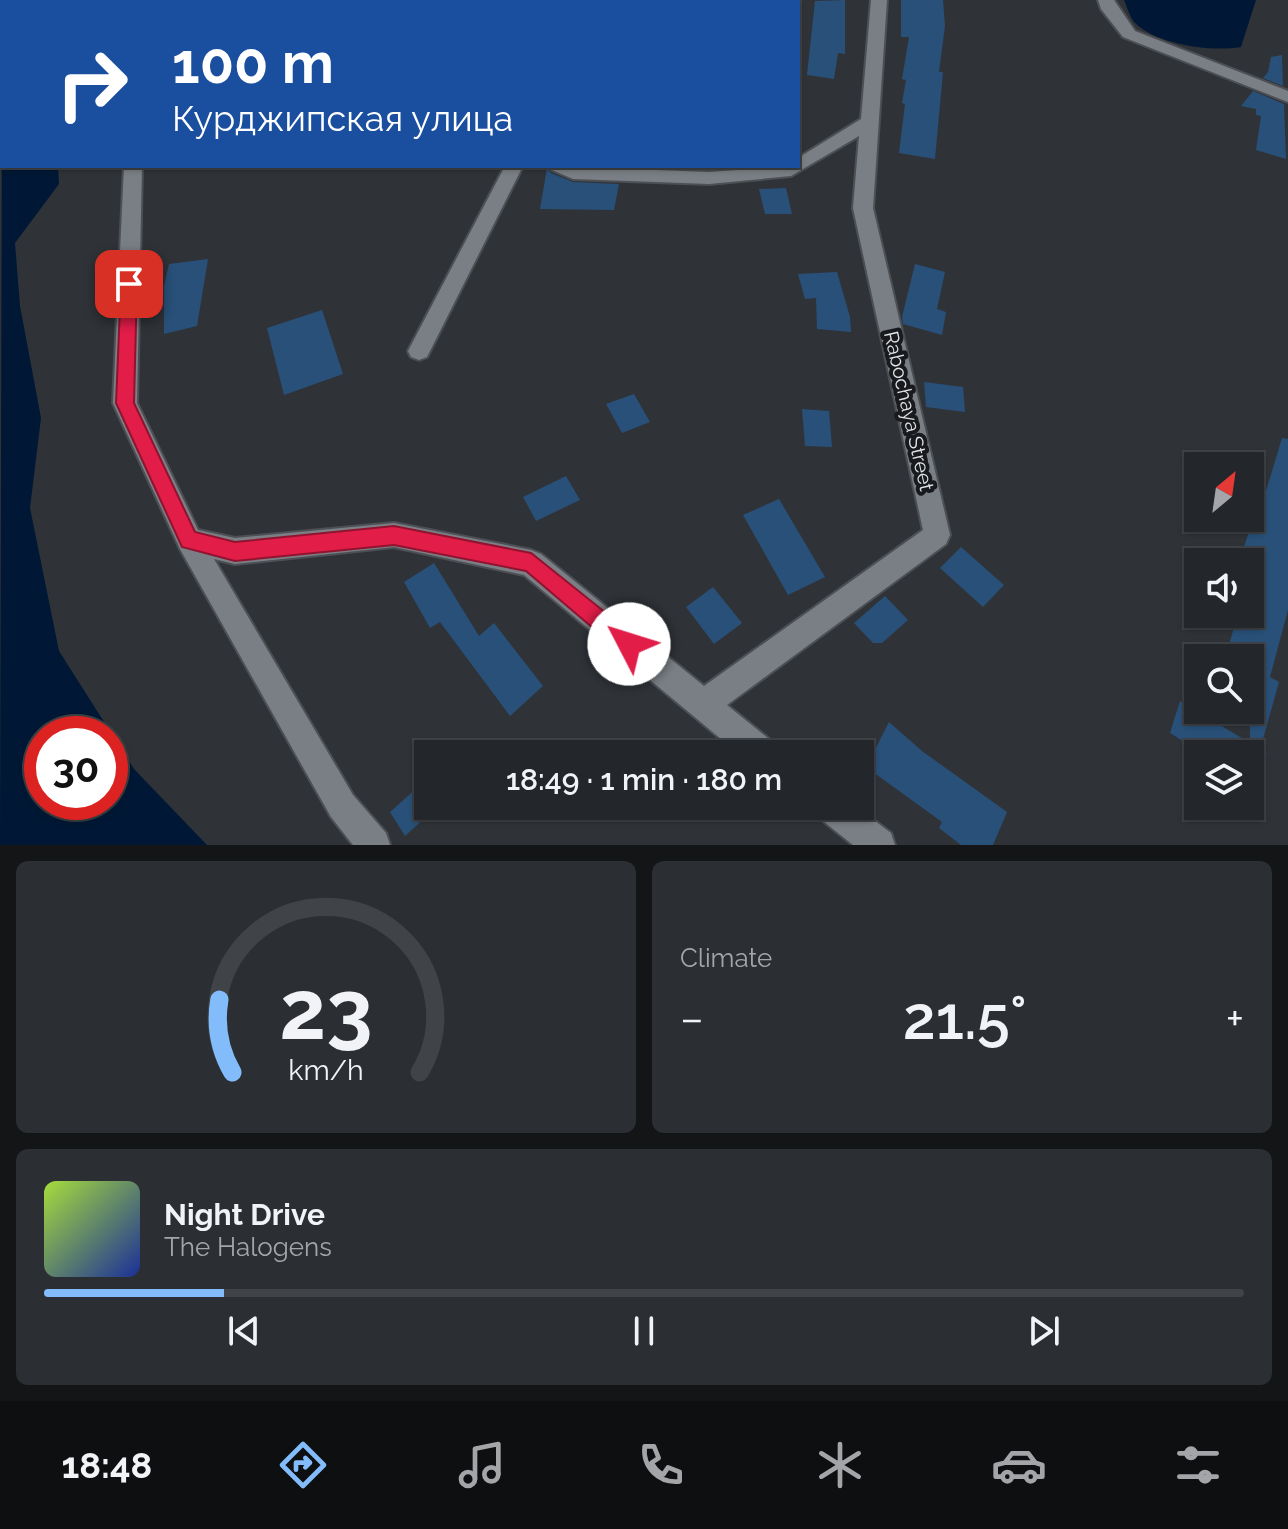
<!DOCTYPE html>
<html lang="en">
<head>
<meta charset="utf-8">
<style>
  body { margin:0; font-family:Raleway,sans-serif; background:#2b2e32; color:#f1f3f6; height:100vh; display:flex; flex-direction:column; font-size:30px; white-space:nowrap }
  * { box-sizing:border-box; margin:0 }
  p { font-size:26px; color:#a3a5a8 }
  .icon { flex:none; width:44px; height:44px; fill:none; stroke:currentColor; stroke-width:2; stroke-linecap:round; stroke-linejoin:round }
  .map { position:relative; height:845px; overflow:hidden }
  .sheet { display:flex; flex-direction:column; gap:16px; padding:16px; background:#131517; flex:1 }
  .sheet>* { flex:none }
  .guide { position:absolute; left:0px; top:0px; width:800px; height:168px; box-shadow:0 2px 6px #0004,0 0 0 2px #404347; background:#1a4fa0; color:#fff; overflow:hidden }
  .needle { width:52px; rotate:29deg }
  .buttons { position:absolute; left:1184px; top:452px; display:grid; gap:16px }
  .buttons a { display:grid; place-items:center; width:80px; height:80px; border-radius:0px; background:#23262a; box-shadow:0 2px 6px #0004,0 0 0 2px #404347; font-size:40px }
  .speed { position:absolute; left:24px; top:716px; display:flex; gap:16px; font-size:40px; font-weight:700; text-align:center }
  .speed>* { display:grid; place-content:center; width:104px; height:104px; border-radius:50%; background:#23262a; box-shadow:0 2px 6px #0004,0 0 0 2px #404347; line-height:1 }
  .speed .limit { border:12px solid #d22; background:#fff; color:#111 }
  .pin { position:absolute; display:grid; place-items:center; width:68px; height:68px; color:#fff; margin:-34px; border-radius:16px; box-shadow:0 4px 12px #0006 }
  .me { position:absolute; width:88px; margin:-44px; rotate:310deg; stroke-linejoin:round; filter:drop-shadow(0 0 6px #0008) }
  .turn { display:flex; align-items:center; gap:28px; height:168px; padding:0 40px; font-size:36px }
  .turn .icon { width:104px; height:104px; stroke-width:2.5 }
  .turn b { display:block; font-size:56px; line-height:68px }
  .big { font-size:60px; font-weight:600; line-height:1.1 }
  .sheet .card { flex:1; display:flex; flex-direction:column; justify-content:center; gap:12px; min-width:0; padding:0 28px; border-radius:12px; background:#2b2e32 }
  .sheet .dial { align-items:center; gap:0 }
  .dial svg { height:208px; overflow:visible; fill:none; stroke:#404347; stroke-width:7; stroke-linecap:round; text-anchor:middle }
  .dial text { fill:#f1f3f6; stroke:none }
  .song { display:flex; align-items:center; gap:24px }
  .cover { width:96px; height:96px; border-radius:12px; background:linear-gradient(135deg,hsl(80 70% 55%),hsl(230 70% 35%)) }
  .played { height:8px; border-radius:4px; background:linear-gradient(90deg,#83bcfb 15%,#404347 15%) }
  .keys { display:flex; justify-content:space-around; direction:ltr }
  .heat { display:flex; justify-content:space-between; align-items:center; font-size:44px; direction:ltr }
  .sheet .tiles { flex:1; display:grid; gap:16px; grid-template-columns:1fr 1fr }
  .card:last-child { grid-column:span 2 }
  .trip { position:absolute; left:414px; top:740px; width:460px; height:80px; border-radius:0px; background:#23262a; box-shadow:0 2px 6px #0004,0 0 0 2px #404347; font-weight:600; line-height:80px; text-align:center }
  .menu { display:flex; height:128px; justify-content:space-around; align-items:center; background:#0e0f11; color:#a3a5a8 }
  .menu .icon { width:56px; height:56px }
  .menu .on { color:#83bcfb }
  .menu b { font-size:36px; color:#f1f3f6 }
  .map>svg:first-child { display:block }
</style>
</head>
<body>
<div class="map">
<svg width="1288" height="845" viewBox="0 0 1288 845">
  <rect width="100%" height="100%" fill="#2f3338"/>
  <path fill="#001835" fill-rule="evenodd" d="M1124,0H1256L1241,47C1211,52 1158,45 1135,23C1130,18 1127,7 1124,0Z
    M2,78V166H58L59,184L15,243L20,306L41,418L30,508L59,651L134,769L207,845H0ZM42,734H110V802H42Z"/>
  <path fill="#295079" d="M845,0V54L838,53L834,79L807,75L815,1Z
    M901,0H943L945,26L939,72H943L935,159L899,153L905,104L902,103L906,80L902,79L909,37H901Z
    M1282,55L1283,86L1263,78L1268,72L1271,57Z
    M1253,91L1284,104L1286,159L1256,150L1261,116L1256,115V109L1241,106Z
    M547,168L551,173L573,182L619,184L614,210L540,209Z
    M786,188L792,214H765L759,189Z
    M208,259L197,326L164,334V286L169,264Z
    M915,264L945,272L937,309L946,312L942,335L903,324L902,317Z
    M837,272L850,317L851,332L817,329L816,298L805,299L798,274Z
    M322,310L343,374L284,395L267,328Z
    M924,382L963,387L965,412L926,407Z
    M634,394L650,422L622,433L606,404Z
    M802,409L829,411L832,447L805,446Z
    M1282,438L1288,439V610L1270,677L1279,682L1260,750L1268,754H1259V757L1204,754L1170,733L1180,701L1250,743V658H1225L1238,614H1250V562L1241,557L1249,531L1253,534Z
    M566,476L580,500L536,521L523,497Z
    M779,499L825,577L788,595L743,515Z
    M961,547L1004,585L983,607L940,568Z
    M434,563L479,636L494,623L543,686L510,716L440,622L430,628L404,582Z
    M713,587L742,623L714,644L686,607Z
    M885,596L908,620L882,643H873L854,623Z
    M889,722L922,751L1007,812L993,845H961L939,828L942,822L866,767Z
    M428,778V815L405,836L390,812Z"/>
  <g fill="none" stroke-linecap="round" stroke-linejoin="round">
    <defs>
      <path id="minor" d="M155,0H171V2H155Z
        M523,0H539V2H523Z
        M871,0H887L873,208L950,535L946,544L727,705L774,743L778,754H739L524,575L394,547L235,564L214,559L353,795L386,833L390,845H353L331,817L180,549L113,403L124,166H142L137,403L198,530L235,538L394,523L531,550L541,554L704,686L923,530L853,208L859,136L791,176L709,184L573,179L552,170L550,166L709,172L798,166V158L861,119Z
        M1098,0H1114L1135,31L1288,91V102L1123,37L1101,9Z
        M505,166H523L427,357L419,360L411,357L408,351Z
        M813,806H855L891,833L895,845H853L818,817Z"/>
    </defs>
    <use href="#minor" stroke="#4c4f53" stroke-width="4"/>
    <use href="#minor" fill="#7a7f85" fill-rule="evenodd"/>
  </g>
  <path fill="#e11d48" stroke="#92132f" stroke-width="2" d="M129,278L137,284L134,403L195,532L235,542L394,526L531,553L636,637L639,644L636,652L629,655L621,652L526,571L394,545L235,561L182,547L116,403L121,284Z"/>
  <g text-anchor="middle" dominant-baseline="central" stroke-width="8" stroke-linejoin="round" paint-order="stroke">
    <g font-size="20" fill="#e1e4e7" stroke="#181a1d">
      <text transform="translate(909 411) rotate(77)">Rabochaya Street</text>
    </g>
  </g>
</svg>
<div class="buttons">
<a><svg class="needle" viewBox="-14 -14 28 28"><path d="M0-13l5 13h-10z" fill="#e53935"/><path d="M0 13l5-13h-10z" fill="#a3a5a8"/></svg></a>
<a><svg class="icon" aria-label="sound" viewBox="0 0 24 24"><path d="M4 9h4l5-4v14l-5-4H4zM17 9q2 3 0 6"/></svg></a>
<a><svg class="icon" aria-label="search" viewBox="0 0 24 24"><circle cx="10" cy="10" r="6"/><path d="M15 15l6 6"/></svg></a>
<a><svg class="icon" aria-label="layers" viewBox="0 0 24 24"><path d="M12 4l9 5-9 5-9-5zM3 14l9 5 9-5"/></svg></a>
</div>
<div class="speed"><div class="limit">30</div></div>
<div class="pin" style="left:129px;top:284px;background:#d93025"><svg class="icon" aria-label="arrive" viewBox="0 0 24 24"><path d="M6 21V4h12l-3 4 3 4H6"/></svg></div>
<svg class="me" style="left:629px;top:644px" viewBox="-20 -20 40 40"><circle r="19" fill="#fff"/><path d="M0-13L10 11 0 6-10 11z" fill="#e11d48"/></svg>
<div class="trip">18:49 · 1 min · 180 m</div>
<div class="guide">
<div class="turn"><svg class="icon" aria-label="right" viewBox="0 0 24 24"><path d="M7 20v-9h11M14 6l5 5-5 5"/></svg><div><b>100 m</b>Курджипская улица</div></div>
</div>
</div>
<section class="sheet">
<div class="tiles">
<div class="card dial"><svg viewBox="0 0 100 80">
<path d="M14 69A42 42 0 1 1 86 69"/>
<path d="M14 69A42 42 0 0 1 9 41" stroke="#83bcfb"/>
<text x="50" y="56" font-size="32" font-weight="700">23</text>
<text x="50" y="72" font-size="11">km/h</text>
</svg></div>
<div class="card"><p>Climate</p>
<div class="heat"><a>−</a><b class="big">21.5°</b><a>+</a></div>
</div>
<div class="card">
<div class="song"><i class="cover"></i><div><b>Night Drive</b><p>The Halogens</p></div></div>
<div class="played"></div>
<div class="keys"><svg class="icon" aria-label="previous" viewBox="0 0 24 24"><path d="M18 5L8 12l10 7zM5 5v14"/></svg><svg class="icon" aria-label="pause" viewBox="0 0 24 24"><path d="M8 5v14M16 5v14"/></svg><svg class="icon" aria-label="next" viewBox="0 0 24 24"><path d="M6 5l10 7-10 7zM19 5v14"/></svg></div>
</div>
</div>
</section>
<nav class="menu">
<b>18:48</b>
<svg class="icon on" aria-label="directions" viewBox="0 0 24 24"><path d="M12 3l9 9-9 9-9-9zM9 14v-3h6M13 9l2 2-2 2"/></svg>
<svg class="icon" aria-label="music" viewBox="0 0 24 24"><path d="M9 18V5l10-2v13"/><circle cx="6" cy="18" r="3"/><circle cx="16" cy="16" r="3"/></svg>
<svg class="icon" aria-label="phone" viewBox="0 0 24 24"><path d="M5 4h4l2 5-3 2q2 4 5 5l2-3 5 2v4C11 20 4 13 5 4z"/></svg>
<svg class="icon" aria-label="climate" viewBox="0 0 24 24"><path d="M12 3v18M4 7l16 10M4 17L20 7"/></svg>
<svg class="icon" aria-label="car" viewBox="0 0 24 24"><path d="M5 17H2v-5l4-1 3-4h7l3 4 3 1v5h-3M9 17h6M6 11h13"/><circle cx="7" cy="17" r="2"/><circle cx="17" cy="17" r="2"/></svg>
<svg class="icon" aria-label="filters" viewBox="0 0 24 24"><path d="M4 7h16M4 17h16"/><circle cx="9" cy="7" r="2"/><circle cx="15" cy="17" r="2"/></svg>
</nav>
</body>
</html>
